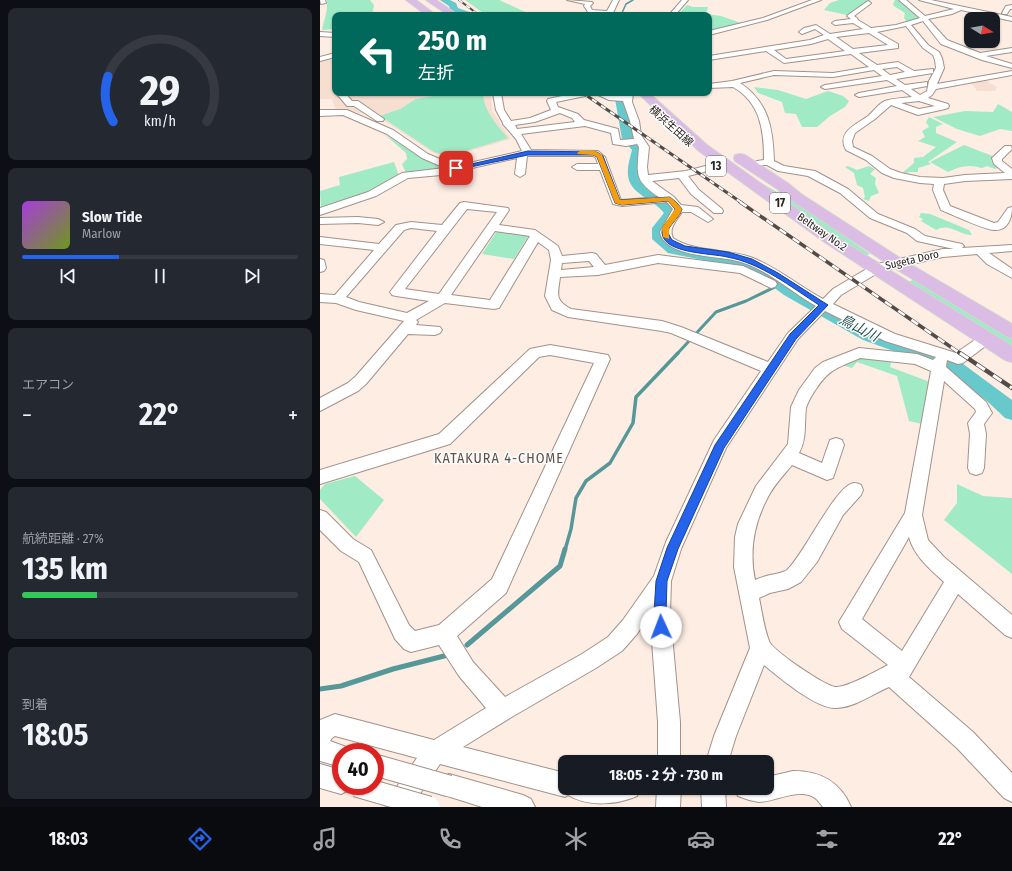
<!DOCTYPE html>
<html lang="ja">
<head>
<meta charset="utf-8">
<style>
  body { margin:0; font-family:"Fira Sans Condensed","Noto Sans JP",sans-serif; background:#242831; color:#f1f3f6; height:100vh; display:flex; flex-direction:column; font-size:15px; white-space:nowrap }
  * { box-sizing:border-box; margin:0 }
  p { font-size:13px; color:#9ea1a6 }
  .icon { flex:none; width:22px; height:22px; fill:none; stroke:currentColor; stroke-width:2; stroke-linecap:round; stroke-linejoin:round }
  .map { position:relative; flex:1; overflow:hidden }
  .sheet { display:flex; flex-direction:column; gap:8px; padding:8px; background:#0d0f14; width:320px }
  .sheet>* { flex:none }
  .guide { position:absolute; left:12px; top:12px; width:380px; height:84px; border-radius:8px; box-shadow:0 1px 3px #0004; background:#00695c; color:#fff; overflow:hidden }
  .needle { width:26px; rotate:101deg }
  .controls { position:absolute; left:644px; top:12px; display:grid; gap:8px }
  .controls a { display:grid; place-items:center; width:36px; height:36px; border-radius:8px; background:#171b24; box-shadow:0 1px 3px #0004; font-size:20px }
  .speed { position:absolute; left:12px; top:743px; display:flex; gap:8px; font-size:20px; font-weight:700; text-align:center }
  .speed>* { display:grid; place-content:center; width:52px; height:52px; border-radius:50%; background:#171b24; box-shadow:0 1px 3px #0004; line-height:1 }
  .speed .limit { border:6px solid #d22; background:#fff; color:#111 }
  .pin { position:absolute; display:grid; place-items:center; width:34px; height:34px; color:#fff; margin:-17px; border-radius:8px; box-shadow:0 2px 6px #0006 }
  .me { position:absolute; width:44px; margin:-22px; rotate:358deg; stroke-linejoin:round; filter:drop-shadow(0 0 3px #0008) }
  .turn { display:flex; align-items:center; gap:14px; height:84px; padding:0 20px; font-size:18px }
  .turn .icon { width:52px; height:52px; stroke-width:2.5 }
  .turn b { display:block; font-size:28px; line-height:34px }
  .big { font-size:30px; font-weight:700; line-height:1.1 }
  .sheet .card { flex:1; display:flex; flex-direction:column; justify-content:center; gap:6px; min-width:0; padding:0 14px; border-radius:8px; background:#242831 }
  .sheet .dial { align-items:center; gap:0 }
  .dial svg { height:104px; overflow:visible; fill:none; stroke:#363941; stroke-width:7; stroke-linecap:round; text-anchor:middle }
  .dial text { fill:#f1f3f6; stroke:none }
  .song { display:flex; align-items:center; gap:12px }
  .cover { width:48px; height:48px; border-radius:6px; background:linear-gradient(135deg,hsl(280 70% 55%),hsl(80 70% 35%)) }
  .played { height:4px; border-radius:2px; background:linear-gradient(90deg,#2563eb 35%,#363941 35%) }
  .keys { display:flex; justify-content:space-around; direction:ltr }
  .heat { display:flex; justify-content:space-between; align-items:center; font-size:22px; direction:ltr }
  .charge { height:6px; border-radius:3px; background:linear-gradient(90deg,#34c759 27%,#363941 0) }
  .trip { position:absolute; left:238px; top:755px; width:216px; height:40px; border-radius:8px; background:#171b24; box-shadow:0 1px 3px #0004; font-weight:700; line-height:40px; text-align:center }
  .tab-bar { display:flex; height:64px; justify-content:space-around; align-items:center; background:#090b0e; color:#9ea1a6 }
  .tab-bar .icon { width:28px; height:28px }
  .tab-bar .current { color:#2563eb }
  .tab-bar b { font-size:18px; color:#f1f3f6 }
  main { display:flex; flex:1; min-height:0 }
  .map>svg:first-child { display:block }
</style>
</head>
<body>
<main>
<section class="sheet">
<div class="card dial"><svg viewBox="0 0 100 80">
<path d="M14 69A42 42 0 1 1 86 69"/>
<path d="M14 69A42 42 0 0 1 10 34" stroke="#2563eb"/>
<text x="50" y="56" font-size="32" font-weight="700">29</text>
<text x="50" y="72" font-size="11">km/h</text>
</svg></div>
<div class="card">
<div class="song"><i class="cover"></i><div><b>Slow Tide</b><p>Marlow</p></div></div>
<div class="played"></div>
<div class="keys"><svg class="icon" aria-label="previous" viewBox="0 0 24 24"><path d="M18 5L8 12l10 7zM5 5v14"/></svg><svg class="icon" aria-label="pause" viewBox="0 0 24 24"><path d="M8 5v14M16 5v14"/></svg><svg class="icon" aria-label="next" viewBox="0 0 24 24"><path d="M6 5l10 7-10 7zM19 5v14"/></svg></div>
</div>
<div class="card"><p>エアコン</p>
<div class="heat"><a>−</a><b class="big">22°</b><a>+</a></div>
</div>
<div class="card"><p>航続距離 · 27%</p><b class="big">135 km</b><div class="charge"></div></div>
<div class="card"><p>到着</p><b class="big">18:05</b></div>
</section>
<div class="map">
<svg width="692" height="807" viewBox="0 0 692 807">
  <rect width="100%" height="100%" fill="#fdede3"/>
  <path fill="#f6ded1" d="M15,57V93H171L172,111L191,139L129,157L112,152L57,116L24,110L16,111L12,99H0V61Z
    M665,80L677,87L675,91H657L651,82Z"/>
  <path fill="#a0eac5" d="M7,0H50L54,5L52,15H15V29L2,30C4,20 8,10 7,0Z
    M145,0H179L212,15H166Z
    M519,0H551L527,15L504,10L510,3Z
    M575,0H581L603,19L588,23L584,18L585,13L574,6L573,4Z
    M367,5L373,7H388L386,14L401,16L421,23L398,31H389V15H357Z
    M434,87L458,90L486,99L508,91L523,96L529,101L525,107L510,116L497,127H482L476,114L465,113L462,102L438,93Z
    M133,93H163C163,110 177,125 188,138L130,156L114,152L60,116L80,109L96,99Z
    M678,104L692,112V131L680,129L660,136L637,129L613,117L645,111L673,112Z
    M609,117L623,124L616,127V133L637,142L608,162L611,164L598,168V172H590L581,174L594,163V158L603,157L616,147L598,141L605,137L602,131L609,127L606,122Z
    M64,134L101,157L128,169L86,173L82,164L87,159L86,153Z
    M644,145L675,157L671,161L679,167L675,169L667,166L662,168C649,164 640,166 628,172L610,162Z
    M74,162L79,176L51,193L1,209L0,191L20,185L19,177Z
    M528,166L537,170L549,166L555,169L550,174L556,178L555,184L559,193L551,196L549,201L543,199L545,197L543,188L537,185L534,173L525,167Z
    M427,175L482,206L550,254L544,256Z
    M601,213L610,214L649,230L652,235C640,235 628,222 616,230L601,221L603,219L599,217Z
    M177,231L209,235L194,259L162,254Z
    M594,279L692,339V349L589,282Z
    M546,356L572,359L570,367L610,382L602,424L589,421L577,376L537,362L532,368L519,364Z
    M35,476L64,500L36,537L0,499V490L5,484Z
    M637,484L663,496L692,498V574L624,520L637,503Z"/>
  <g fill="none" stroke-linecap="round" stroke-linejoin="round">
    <path stroke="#56989a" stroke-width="1.5" d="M301,15L306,4L313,0"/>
    <path stroke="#56989a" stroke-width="3" d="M357,354L396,312L426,301L461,284"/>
    <path stroke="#56989a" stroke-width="3.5" d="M245,550L251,529L256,498L266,481L290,463L313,423L316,397L358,353"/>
    <path stroke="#56989a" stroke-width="5" d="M147,645L240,566L245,549
      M0,689L21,686L73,669L128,655"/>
    <path fill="#68c9cd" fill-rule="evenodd" d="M120,0H130L136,3L138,8L152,13L153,15H140L131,12L129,6Z
      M294,93H304L314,138L324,149L321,173L322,179L326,185L349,200L358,213L346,228L347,237L358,246L433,261L461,276L476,287L555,332L635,358L692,400V420L685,418L667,401L621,368L543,340L464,295L449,284L422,268L348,253L332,239V228L344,213C334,199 309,194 308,175C307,167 310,158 312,150L302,139Z"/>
    <defs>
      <path id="minor" d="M0,0H5L6,3L1,4Z
        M247,0L272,2L273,3L270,6L272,10L287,11L293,0H299L292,15H279L268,12L264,6L265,4Z
        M362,0H368L355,15H349Z
        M492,0H501L447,20L389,35V31L443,18Z
        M579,0H586L605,16L634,9L599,0H611L692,17V21L641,10L632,14L608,19L627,40L660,53L692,48V52L666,56L692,64V68L662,60L621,44L603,21L591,25L608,45L619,52L622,58L624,68L617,84L692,71V75L616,89L612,95L608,98L628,104L629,106L628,108L625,109L598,115L571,105L555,119L535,133L532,141L533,147L552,156L570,169L581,173L600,177L623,178L645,175L685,173L674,164L672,158L685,146H691L692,149L682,159V161L692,169V179L645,181L624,184L623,190L630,206L674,223L678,222L688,208L692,207C692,218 688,231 674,230C665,230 631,214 621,210L613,190L614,184L600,183L574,178L562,173L546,160L526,150C516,132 537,124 548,116C554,111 558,104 565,101C573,98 583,98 592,97L582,90L539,97L535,95L539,93L577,86L567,80L505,89L501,87L505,85L562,76L554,70L513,77L454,75L420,83C449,102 453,129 454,161L464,166L495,171L528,189L558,214L595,229L605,236L642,244L644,246L642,248L692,245V251L669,253L692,269V278L667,264L657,254L623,257L561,271L521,295L513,304L575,334L636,353L662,335L667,333L672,335L674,338L672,341L643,363L638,364L627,360L626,367L666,402L672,413L664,424L666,434L664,468L662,473L656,475L650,473L648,468L650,434L648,423L656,412L655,409L624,381L602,515L608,540L624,557L692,615V638L685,635L638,594L589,677L653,732L692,773V802L684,798L637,748L569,687C553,694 535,707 517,708C497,710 459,677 444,665L416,736L408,762H386L394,736L430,648L414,567L415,537L418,524L436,486L468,444L471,407L479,390L495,368L503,362L539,348L597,354L613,360L616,357L565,341L505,311L478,339L406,448L361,549L351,581L350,613L360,722V762H338V722L330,614L317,634L302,651L276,668L190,718L143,747L245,773V788H321L317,796C297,805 267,807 248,795L245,797L120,764L91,807H66L69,798L97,758L15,736L12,738L10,741L29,748L31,752H21V767L0,761V720L15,714L114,740L166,708L139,676L119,645L91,652L84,649L75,639L39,562L21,551L0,530V510L6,512L33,539L51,550L89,625L95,631L119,625L172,579L274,363L230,355L219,357L130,444L0,484V470L119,434L210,349L230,345L288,355L290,359L186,593L137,636L153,662L185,697L262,654L288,637L303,620L334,576L346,542L394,440L441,371L351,333L342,331L248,317L232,310L225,296L231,260L229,250L218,242L179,308L174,309L125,303L96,320L98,322L96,325L120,327L122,330L120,333L115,335L88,334L46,384L38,391L0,411V398L28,383L36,376L84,321L36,310L16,303L0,302V294L15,295L54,250L0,244V237L59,244L76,225L91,222L122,225L140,203L144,202L188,208L189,210L179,225L215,230L238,246L242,256L272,253L276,254L285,265L338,255L423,266L455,281L457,284L455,287L451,288L420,273L338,263L278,275L240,277C238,294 234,300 251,309L342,321L361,327L448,362L468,333L496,306C469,291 444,266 413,260C394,256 344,256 340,232L353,209L347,202L302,206L293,204L280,170H257L252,167L257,164H278L276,158L273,156H207L205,174L200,177L195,174L197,158L121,175L88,178L56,196L0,215V208L48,192L82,173L125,168L102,158L67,134L23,115L0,116V110H27L73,130L108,154L136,166L202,151L196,139L183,124V123L176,110L173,93H181L184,110L191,121L210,118L231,110L227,101L228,99L256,93H271L270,95L236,102L238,107L258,114L264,120L298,129L300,140L314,139L310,121L303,101L289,100L274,93C284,93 294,95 304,95L305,93H313L312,102L319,121L321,135L329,147L327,167L328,175L366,171L397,163L402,166L400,168L368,176L379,190L402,209L403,211L402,213H394L371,194L359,178L332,181L354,197L361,205L378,207L393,219L388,222L371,212H362C357,220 348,228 353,238C376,253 408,248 433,258C458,268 479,286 503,299L513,289L553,265L623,249H634L597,241L587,233L550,218L520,193L488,176L458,171L447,165H437L435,163L437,161L444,160C444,131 441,103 413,87L389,88V84L412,81L454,71L513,73L549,67L531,54L464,63L446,51L389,60V56L490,40L504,35L495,29L482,34L479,32L484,28L496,25L510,34L543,29L533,23L515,25L512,23L515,21L531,19L527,16L528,15L548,1L551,3L550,4L534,16L537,18L538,20L551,28L576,25L600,18ZM586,26L603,48L613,55L615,60L616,68L609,81L607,91L600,95L591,89L607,86V82L585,85L576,79L613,73V69L594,71L578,62L557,65L539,53L578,48V44L557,32ZM549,33L568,45L533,49L516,37ZM508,39L525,51L466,59L454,50L491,44ZM577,67L585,72L570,75L562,69ZM599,101L615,106L599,109L581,103ZM240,113L252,118L255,122L197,129L195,125L215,122ZM265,126L291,133L293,144L306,146L317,144L319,147C317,175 314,180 339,197L301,200L285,157L278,151L211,150L201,134ZM147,209L177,212L119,294L85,289ZM91,228L117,231L70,292L72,295L76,296L109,301L87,313L39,302L26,297L84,230ZM175,231L210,236L170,300L131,295ZM269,261L274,267L241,270L242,263ZM540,358L595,364L611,371L585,513L519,622L522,629L568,665C556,671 529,687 516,687C506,687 452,650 449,641C444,628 442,612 439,598L450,593L468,589L481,582L497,562L523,515L541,495L543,490L541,485C539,484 537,483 535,483C517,482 484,555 467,570C462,574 444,575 435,580C429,551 434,523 448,497C454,485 464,475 472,465L507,480L513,478L524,445L522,440L516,438L510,440L502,463L479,453C487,439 484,424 486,408C488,401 492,395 496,389C510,368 518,368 540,358ZM589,537C594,556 610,569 624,582L582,651L542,619Z
        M692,5V9H690L687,14H683L682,13L686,6Z
        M0,32L15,33V37L0,36Z
        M15,53V57L0,61V57Z
        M16,93H25L32,101H38L64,119L63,121H57L34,106H27Z
        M38,217L58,219L64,222L58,225L38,223L0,224V218Z
        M0,259L4,260L6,268L4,271L0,272Z
        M0,764L21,770V786H31L29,790L21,794L0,788Z
        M473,771C500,771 520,781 531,807H503C500,804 498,800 495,798C481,787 454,802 439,802C432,801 425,799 418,796L414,788H447V777Z
        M129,774L203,795L211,799L215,807H162L121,794L117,786L121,778Z
        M337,788H361L360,807H336Z
        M381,788H405L406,807H382Z"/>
      <path id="major" d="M86,0H96L116,15H106Z
        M106,0H116L138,15H128Z
        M318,93H329L387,145L513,235L692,346V362L685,360L503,241L379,151Z
        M420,154L425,155L469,184L481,194L583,260L692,324V338L686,336L571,266L471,200L461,196L459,190L415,161L414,158L415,155Z"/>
    </defs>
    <use href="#minor" stroke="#a2928a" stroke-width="2"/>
    <use href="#major" stroke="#d5d3d3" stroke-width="2"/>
    <use href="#minor" fill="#fff" fill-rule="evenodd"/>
    <use href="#major" fill="#dabce4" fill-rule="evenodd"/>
    <defs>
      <path id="rail-far3" d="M139,0L159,15"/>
      <path id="rail-far2" d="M263,93L422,203"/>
      <path id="rail-far1" d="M420,202L641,354"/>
      <path id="rail" d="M640,353L692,388"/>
    </defs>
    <use href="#rail-far3" stroke="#534b47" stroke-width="2"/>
    <use href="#rail-far2" stroke="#534b47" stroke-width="3"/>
    <use href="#rail-far1" stroke="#534b47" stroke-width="3.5"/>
    <use href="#rail" stroke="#534b47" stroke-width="4.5"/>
    <use href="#rail-far3" stroke="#fdfdfd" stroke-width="1.5" stroke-dasharray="4.5" stroke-linecap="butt"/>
    <use href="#rail-far2" stroke="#fdfdfd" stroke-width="2" stroke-dasharray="5.5" stroke-linecap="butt"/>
    <use href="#rail-far1" stroke="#fdfdfd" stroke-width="2.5" stroke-dasharray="8" stroke-linecap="butt"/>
    <use href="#rail" stroke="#fdfdfd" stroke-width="3" stroke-dasharray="10" stroke-linecap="butt"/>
    <defs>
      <path id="minor-bridge" d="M55,765L129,786
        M36,786L109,807"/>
    </defs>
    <use href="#minor-bridge" stroke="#a2928a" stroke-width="23" stroke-linecap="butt"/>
    <use href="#minor-bridge" stroke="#fff" stroke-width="21"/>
  </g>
  <path fill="#2563eb" stroke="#184099" d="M208,151L277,152L283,156L300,200L350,197L357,203L362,209L360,214L349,228L348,233L352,240L365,246L408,252L432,259L458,273L508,305L476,339L404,448L358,549L347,581L346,613L347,627L345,631L341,633L336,631L334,613L336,581L347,548L395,445L470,334L499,305C471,287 441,263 407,257C391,253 344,254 342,233C341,225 353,217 355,209L348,201L302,205L295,203L277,157L273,155H208L136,170L134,168Z"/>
  <path fill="#f59e0b" d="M260,151H275L282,155L300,200L350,197L357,203L362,209L360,214L349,228V239L343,237L342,228L355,209L348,201L302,205L295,203L277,157L273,155L258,154L257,153Z"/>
  <g text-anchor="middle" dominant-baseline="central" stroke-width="3" stroke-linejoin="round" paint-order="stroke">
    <g font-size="11" fill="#2b2522" stroke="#fdfdfd">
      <text transform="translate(351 126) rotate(42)">横浜生田線</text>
      <text transform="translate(502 232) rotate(35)">Beltway No.2</text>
      <text transform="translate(592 260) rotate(-13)">Sugeta Doro</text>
    </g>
    <g fill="#fdfdfd" stroke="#6a6664" stroke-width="1">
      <rect x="386" y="156" width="20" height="20" rx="3"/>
      <rect x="450" y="193" width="20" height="20" rx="3"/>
    </g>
    <g font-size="12" font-weight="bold" fill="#2b2522">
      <text x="396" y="166">13</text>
      <text x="460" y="203">17</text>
    </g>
    <g font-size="14" font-style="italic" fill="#224e50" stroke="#fdfdfd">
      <text transform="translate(539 328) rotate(27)">鳥山川</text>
    </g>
    <g font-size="14" letter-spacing="1" fill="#5e5149" stroke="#fdfdfd">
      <text x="179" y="458">KATAKURA 4-CHOME</text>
    </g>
  </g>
</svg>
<div class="controls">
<a><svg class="needle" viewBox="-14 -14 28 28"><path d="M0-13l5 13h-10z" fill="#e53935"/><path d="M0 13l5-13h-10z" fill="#9ea1a6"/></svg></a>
</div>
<div class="speed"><div class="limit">40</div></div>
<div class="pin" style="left:136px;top:168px;background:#d93025"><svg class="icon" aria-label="arrive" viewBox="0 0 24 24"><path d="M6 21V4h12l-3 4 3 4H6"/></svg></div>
<svg class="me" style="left:341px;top:627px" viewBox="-20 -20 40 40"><circle r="19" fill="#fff"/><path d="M0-13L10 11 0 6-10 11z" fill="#2563eb"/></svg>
<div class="trip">18:05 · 2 分 · 730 m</div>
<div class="guide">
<div class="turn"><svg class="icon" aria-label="left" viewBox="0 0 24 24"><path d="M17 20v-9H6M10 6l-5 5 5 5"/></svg><div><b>250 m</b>左折</div></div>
</div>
</div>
</main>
<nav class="tab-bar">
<b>18:03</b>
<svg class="icon current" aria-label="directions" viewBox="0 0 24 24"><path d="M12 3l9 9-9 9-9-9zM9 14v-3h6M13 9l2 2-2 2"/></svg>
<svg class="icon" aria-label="music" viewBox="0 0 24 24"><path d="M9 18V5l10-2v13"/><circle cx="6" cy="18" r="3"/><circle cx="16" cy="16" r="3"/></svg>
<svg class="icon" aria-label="phone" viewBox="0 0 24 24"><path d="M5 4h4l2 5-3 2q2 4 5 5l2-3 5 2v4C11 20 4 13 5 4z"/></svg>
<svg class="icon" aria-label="climate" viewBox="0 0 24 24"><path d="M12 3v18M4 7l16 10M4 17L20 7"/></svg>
<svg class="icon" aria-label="car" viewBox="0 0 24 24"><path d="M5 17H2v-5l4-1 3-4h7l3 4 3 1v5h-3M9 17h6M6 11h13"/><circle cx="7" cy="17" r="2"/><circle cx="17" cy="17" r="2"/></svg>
<svg class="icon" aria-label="filters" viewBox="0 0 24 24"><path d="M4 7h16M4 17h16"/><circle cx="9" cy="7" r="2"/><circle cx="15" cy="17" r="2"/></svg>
<b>22°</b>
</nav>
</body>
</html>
